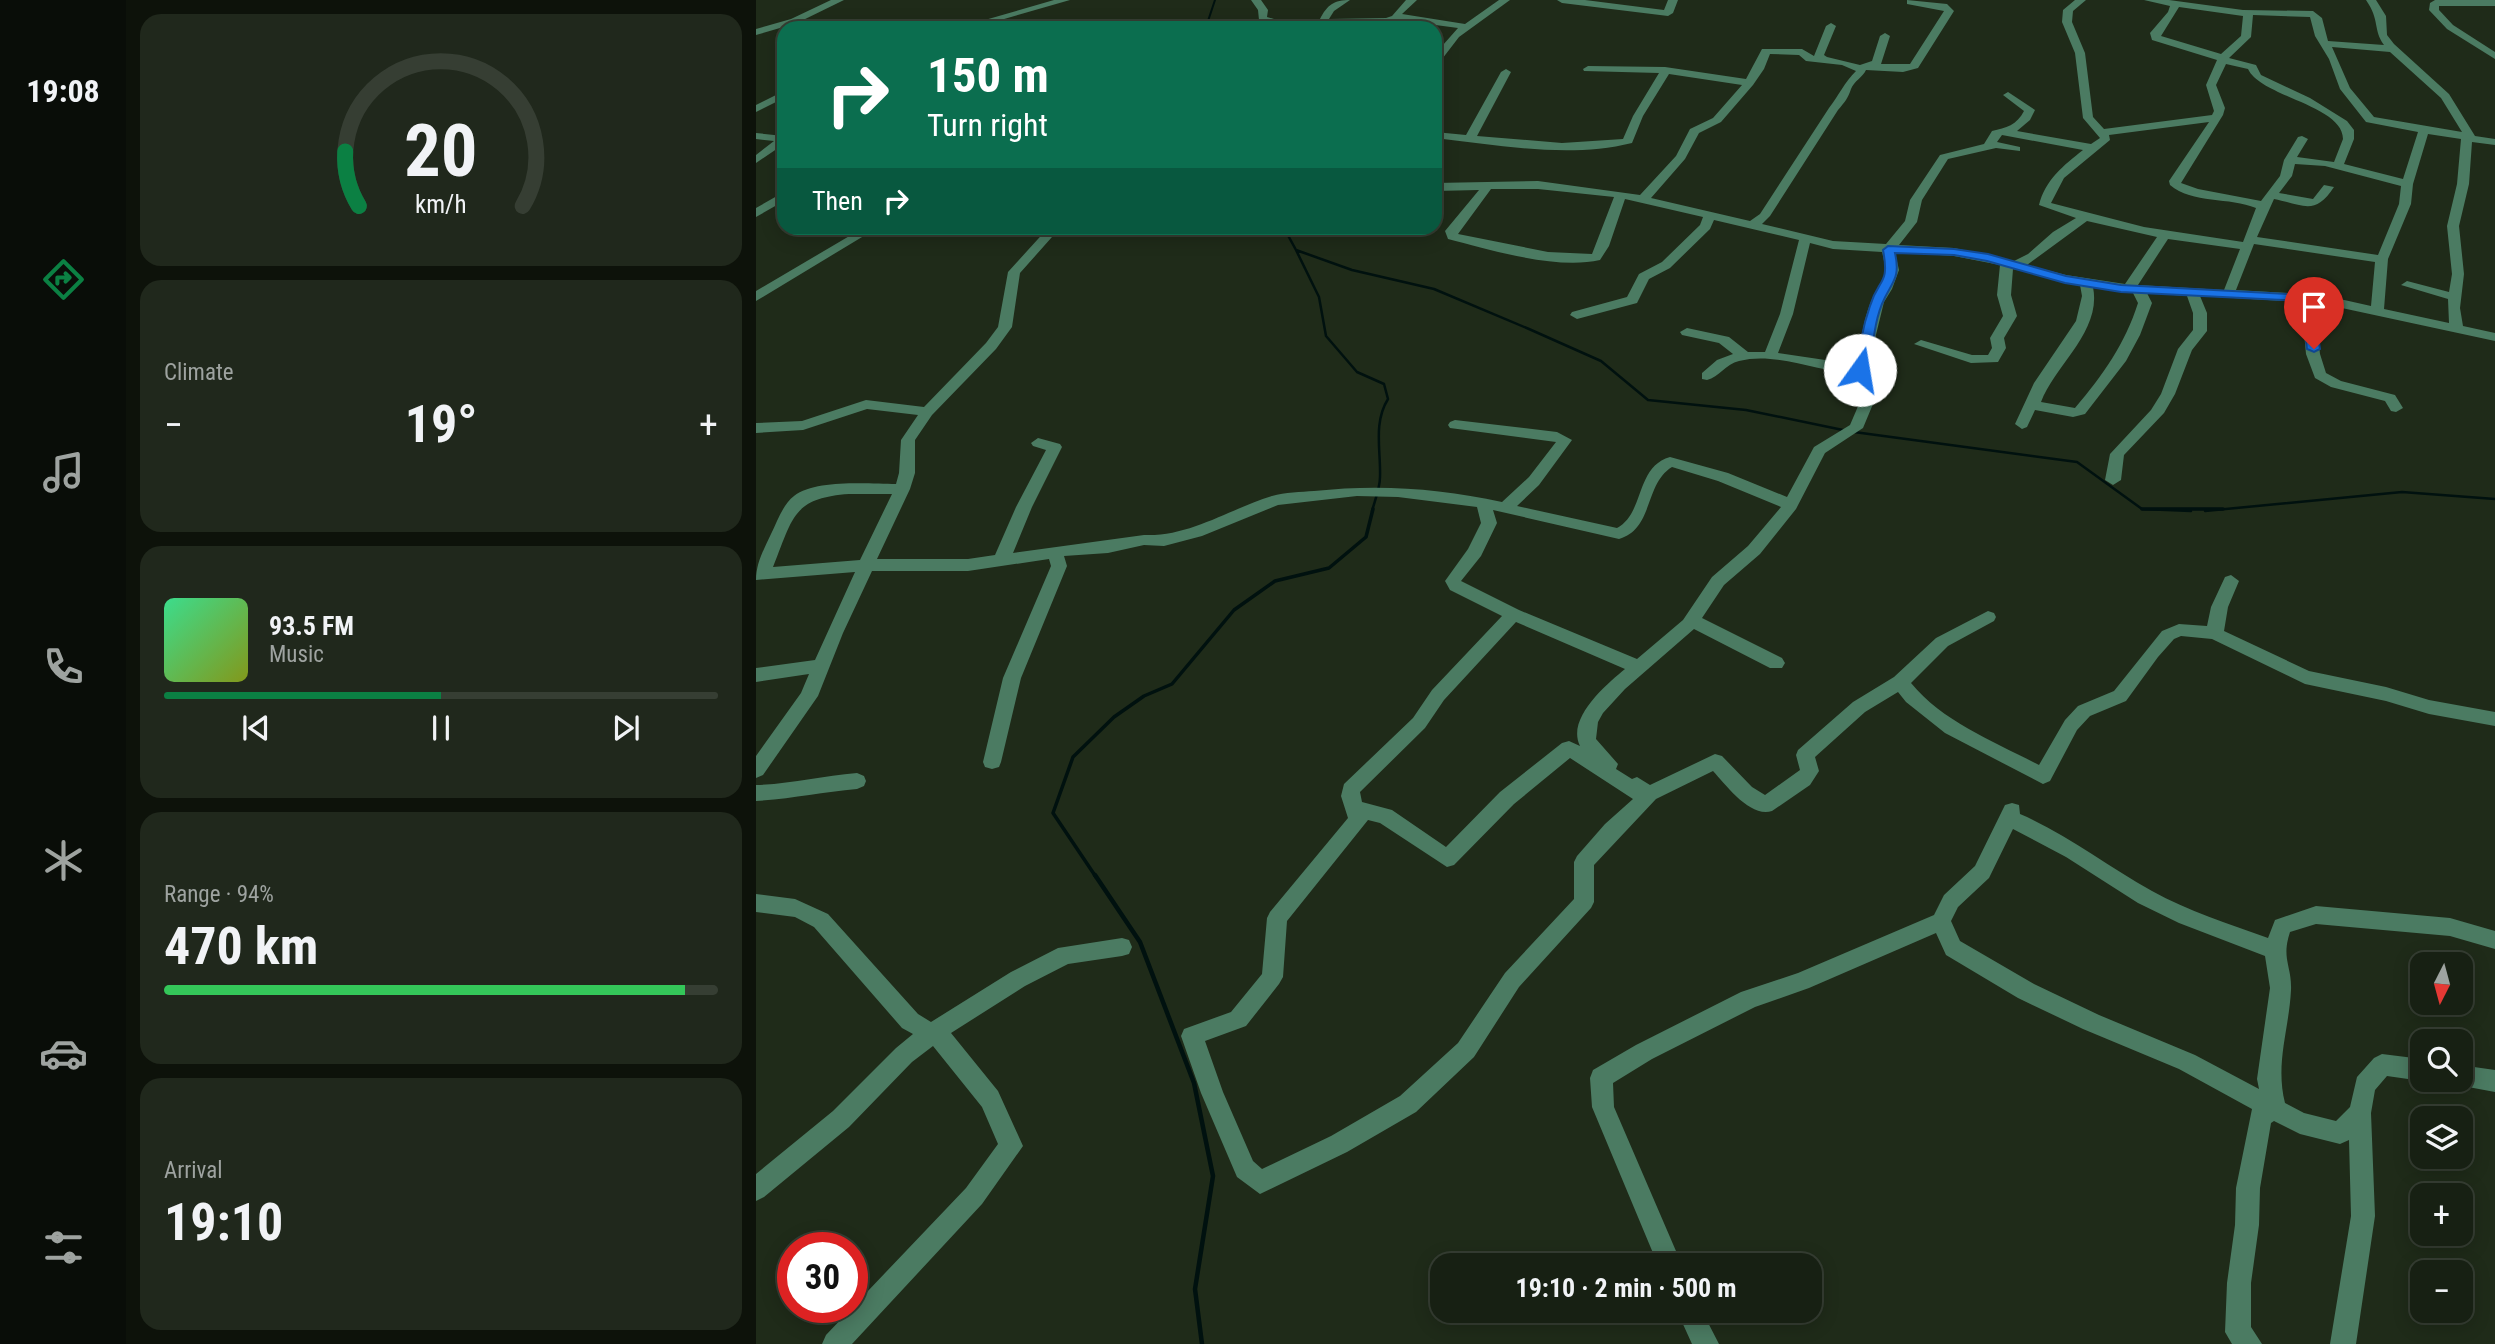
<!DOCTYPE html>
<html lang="en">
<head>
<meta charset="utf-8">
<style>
  body { margin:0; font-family:"Roboto Condensed",sans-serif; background:#20281c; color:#f1f3f6; height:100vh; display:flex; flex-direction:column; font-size:26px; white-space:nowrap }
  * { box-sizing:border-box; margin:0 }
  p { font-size:23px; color:#9ea3a0 }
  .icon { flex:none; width:38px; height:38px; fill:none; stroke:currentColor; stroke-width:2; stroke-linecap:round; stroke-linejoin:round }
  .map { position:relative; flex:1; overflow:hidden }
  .sheet { display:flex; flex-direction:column; gap:14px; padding:14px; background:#0d120a; width:630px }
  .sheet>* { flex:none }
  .banner { position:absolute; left:21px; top:21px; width:665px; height:214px; border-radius:21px; box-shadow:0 4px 18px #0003,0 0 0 2px #363e33; background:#0b6e4f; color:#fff; overflow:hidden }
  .needle { width:46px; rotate:186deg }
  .tools { position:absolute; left:1654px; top:952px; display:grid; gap:14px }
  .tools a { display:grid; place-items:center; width:63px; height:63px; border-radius:14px; background:#172013; box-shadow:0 4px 18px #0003,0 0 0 2px #363e33; font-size:35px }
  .speed { position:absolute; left:21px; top:1232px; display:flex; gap:14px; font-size:35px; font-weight:700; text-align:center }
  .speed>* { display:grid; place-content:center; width:91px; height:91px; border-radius:50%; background:#172013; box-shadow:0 4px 18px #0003,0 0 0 2px #363e33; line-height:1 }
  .speed .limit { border:10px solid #d22; background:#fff; color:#111 }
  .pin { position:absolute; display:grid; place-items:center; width:60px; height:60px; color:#fff; margin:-72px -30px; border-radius:50% 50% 50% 0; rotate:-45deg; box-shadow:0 0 7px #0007 }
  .pin .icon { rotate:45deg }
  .me { position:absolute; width:77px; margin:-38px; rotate:13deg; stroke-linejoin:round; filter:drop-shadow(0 0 5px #0008) }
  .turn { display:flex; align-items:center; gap:24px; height:147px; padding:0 35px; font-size:32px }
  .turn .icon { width:91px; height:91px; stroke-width:2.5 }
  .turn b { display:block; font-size:49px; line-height:60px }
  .then { display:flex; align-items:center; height:66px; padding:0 35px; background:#0003; gap:14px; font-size:26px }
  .big { font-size:52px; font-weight:700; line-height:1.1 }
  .sheet .card { flex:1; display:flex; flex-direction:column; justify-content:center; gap:10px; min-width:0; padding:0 24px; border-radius:21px; background:#20281c }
  .sheet .dial { align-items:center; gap:0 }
  .dial svg { height:182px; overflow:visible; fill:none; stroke:#363e33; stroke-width:7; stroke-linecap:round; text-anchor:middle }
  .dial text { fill:#f1f3f6; stroke:none }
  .song { display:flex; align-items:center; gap:21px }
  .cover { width:84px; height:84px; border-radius:10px; background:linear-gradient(135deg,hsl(150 70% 55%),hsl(70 70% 35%)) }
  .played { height:7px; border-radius:4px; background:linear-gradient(90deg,#0b8043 50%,#363e33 50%) }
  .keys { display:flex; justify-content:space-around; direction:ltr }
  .heat { display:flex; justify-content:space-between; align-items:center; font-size:38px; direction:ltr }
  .charge { height:10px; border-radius:5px; background:linear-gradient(90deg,#34c759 94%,#363e33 0) }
  .trip { position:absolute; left:674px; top:1253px; width:392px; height:70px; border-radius:21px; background:#172013; box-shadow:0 4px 18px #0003,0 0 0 2px #363e33; font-weight:700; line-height:70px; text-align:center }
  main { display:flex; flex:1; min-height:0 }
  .tabs { display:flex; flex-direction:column; width:126px; justify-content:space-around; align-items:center; background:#090d08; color:#9ea3a0 }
  .tabs .icon { width:49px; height:49px }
  .tabs .current { color:#0b8043 }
  .tabs b { font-size:32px; color:#f1f3f6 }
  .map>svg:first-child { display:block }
</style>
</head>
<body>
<main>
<nav class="tabs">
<b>19:08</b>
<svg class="icon current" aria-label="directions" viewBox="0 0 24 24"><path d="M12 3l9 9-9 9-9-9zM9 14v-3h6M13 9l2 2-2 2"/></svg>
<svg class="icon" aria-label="music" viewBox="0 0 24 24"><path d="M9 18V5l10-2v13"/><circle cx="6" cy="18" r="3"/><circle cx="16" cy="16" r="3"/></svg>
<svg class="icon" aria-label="phone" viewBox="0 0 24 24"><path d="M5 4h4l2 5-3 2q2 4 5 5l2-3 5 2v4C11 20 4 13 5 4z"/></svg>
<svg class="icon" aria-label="climate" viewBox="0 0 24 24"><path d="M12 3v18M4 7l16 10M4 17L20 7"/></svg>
<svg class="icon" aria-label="car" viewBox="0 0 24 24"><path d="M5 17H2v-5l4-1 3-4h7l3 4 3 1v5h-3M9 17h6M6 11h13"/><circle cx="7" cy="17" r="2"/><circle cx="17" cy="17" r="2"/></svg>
<svg class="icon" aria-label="filters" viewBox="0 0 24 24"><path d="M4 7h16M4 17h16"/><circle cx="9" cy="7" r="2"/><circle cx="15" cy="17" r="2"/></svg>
</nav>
<section class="sheet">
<div class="card dial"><svg viewBox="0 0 100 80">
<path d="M14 69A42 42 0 1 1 86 69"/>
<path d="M14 69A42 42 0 0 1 8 45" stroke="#0b8043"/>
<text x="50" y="56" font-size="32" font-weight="700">20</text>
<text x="50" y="72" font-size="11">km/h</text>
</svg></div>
<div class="card"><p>Climate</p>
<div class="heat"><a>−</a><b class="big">19°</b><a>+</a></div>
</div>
<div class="card">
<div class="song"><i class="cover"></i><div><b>93.5 FM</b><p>Music</p></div></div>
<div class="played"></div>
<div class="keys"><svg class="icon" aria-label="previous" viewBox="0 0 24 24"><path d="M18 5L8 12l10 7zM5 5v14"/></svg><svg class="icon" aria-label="pause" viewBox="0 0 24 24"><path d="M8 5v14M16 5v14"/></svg><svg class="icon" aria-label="next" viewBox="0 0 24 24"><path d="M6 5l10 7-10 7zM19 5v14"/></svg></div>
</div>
<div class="card"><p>Range · 94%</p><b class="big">470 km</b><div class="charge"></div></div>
<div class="card"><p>Arrival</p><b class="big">19:10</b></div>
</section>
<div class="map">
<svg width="1739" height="1344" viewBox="0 0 1739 1344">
  <rect width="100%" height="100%" fill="#1f2b19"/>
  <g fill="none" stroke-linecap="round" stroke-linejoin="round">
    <path stroke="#00110f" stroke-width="2" d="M454,28L452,21L459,0"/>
    <path stroke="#00110f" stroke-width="2.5" d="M528,228L540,250L596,270L678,289L773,329L845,361L892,400L990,410L1087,430
      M540,250L563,297L570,336L601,372L628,384L632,399C617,423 625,451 624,477C624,488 619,500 616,511
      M1098,432L1321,462L1386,509L1435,511
      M1449,511L1646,492L1739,499"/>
    <path stroke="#00110f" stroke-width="3.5" d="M1386,509H1467
      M340,877L297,813L317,757L358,717L388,696L416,684L478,610L519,581L573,568L610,537L617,509"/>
    <path stroke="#00110f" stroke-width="4.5" d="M339,875L384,942L438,1083L457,1176L439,1289L446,1344"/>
    <path fill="#4b7b62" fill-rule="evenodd" d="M75,0H88L41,23L0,35V29L35,19Z
      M298,0H314L217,28H201Z
      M495,0H505L512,10L511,17L518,19H564C571,5 578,0 594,0L578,11L573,19L630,18L636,16L650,0H661L646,14L709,24L743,0H754L703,37L683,63L679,64V54L702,28L642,20L631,24L517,25L503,20L502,10Z
      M801,0H829L908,10L912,0H922L917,13L912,16L806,3Z
      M1151,0L1191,4L1198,11L1162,68L1147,72L1110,70C1107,77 1098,81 1095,89C1092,98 1089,102 1082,110L1014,216L1006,224L1077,241L1130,244L1149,221L1154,200L1184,155L1228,144L1236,131C1250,128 1261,125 1268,111L1247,95L1252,92L1279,110L1274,120L1261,131L1335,144L1344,138L1327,118L1319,53L1306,22L1307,10L1319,0H1330L1317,11L1316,22L1329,53L1337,117L1348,129L1456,115L1458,111L1450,85L1461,60L1396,40L1394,33L1412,12L1414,6L1388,0H1413L1487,10L1557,11L1566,18L1572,41L1628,45C1617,30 1624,20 1610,0H1620L1630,16L1631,35L1638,44L1693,94L1719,136L1739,139V145L1716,142L1713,184L1703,226L1708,274L1704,308L1707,326L1739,333V341L1558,302L1564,354L1570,373L1585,381L1639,395L1647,408L1640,412L1635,411L1629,401L1575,387L1559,378L1550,354L1545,302L1444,296L1451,313V331L1436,350L1419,394L1408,413L1368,455L1365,480L1357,485L1349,480L1354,454L1395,410L1405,394L1422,349L1437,330V313L1431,296L1391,293L1396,303L1384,335L1370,361L1329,414L1317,417L1279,410L1271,427L1266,429L1259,424L1278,383L1320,321L1326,296L1324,285L1257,269L1255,295L1261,316L1248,338L1250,348L1242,362L1215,363L1158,344L1165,340L1216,355H1232L1236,348L1234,338L1247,316L1241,295L1244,265L1198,256L1139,252L1143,270L1136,289L1128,302L1117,347V404L1107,428L1069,453L1040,509L1004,554L968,585L946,618L1026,658L1029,663L1026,668H1014L938,629L869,689L847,713L842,722L840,739L862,764L860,769L876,779L881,777L894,785L959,754L966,756L996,787L1009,795L1044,770L1040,755L1042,750L1097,702L1138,677L1180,638L1232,611L1238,613L1240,617L1238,621L1192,646L1155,683C1187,722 1239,742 1283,765L1309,720L1322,706L1358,691L1406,631L1423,624L1451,626L1455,607L1469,577L1475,575L1483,581L1472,607L1468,631L1553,671L1630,687L1673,700L1739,712V726L1673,714L1630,701L1549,684L1456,639L1425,636L1418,639L1402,657L1370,701L1334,716L1321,730L1294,781L1287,784L1189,733L1150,702L1142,692L1109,712L1059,757L1063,771L1054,785L1016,811C994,818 970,785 957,771L900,799L838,865V902L835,908L763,987L718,1057L660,1112L591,1152L504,1194L481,1177L445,1093L425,1036L428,1029L475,1012L506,974L511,918L514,912L592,818L585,796L588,784L657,718L676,690L746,616L694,590L689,581L712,549L725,523L721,507L642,497L601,496L522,505L446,536L408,546L388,545L352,553L308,556L311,566L265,678L245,762L243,767L236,769L229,767L227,762L247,678L295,566L293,559L212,571H116L87,633L62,696L7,775L0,778V756L45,693L53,674L0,682V668L59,660L99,572L0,580C0,563 8,549 15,534C21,522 27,504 38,496C60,479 113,484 140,484L143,473L145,440L162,415L111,409L47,430L0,433V423L46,421L110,400L168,407L230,343L242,327L252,272L292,228H304L264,273L256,327L240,349L176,415L159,440V473L154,489L121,559H212L239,555L260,507L290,450L277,446L275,443L282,438L304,444L306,447L276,507L257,553L388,535C434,537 473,509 516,496C529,492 545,492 558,491C621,484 684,488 746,502L773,477L800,442L694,428L692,425L694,422L699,420L801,432L816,440L783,485L761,506L861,528C889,513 879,467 914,457L972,473L1031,497L1058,447L1094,425L1103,404V373C1064,374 1022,351 983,361C970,364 963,377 951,380L946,379V373L961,360L977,354L963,343L926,335L924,332L931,328L973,337L992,352H1009L1024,314L1043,240L958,220L954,229L914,268L893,279L881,303L821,319L814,315L816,312L871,297L883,274L906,262L944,225L947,217L869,199L853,246L844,260C800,270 735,250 692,239L689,231L723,190L679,191V183L782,181L884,195L920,156L934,129L957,118L986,85L913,74L887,116L876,143C812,159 743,145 679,138V132L710,135L745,72L750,69L755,72L721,136L806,143L867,139L877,116L903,73L828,71L827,69L832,66L909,67L990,79L1006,49H1046L1058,56L1070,26L1075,23L1080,26L1068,55L1071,57L1104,65L1116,61L1124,36L1129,33L1134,36L1125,64H1154L1188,11L1151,4ZM1423,7L1487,16L1485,36L1465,54L1405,36ZM1497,15L1554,17L1559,36L1573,59L1584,89L1610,122L1662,132L1647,179L1588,164L1598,139V130L1591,121L1554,98L1505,75L1500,65L1473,58L1495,37ZM1576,47L1634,52L1685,98L1706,132L1618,117L1594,88ZM1014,54L1043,55L1050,61L1086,65L1100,71C1088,83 1083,95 1073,108L1004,214L994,221L895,198L929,159L943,133L965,122L997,85L1008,69ZM1470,64L1492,69C1505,97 1587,105 1587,139L1578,162L1541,157L1552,139L1546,136L1542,137L1528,160L1524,176L1505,201L1442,189L1425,183L1467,115L1469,108L1460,85ZM1453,122L1413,181L1414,185C1436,204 1474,197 1500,208L1487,242L1388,227L1295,203L1308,178L1354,140L1353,135ZM1672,134L1705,139L1701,184L1691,226L1696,274L1693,292L1651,281L1645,285L1692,299L1693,323L1628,309L1632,259L1655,204L1657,184ZM1246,135L1327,150C1308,165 1289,180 1283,205L1320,218L1297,232L1272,254L1258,261L1198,248L1143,245L1161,222L1166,200L1192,159L1240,148L1264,151V147L1241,142ZM1539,164L1569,166L1645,186L1643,204L1622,255L1501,237L1518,199C1548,205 1559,216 1578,187L1568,185L1557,199L1523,193L1536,176ZM735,189H782L858,197L836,254L792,252L702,234ZM1331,221L1401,237L1369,284L1310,275L1271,265ZM1412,239L1484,249L1468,290L1382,285ZM1054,243L1077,249L1126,252C1134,282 1124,279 1114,304C1107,323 1103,345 1103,365L1022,353L1037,314ZM1498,244L1619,262L1615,306L1566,295L1480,290ZM1337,287L1377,293L1382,303C1369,344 1347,375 1319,408L1285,402C1299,365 1346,331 1337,287ZM916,467L962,481L1025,507L992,546L956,577L927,620L881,659L763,610L705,581L725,556L741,523L737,510L863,539C898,529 888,484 916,467ZM93,494H136L104,560L17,567C37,518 36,498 93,494ZM760,622L869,669C851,684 810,718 824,746L813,741L806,743L744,792L690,847L636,810L606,802L604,792L669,728L688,700ZM814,758L877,799L849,824L821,856L818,862V899L749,973L702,1043L644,1096L575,1136L506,1169L497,1161L467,1092L449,1041L490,1026L523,984L527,977L531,921L612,820L624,823L691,867L698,865L758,804Z
      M1679,0H1739V6H1683V10L1697,25L1739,52V59L1691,29L1673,10L1674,3Z
      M28,91V98L0,112V105Z
      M0,133L28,136V144L0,163V155L18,141L0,139Z
      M28,192V201L0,217V208Z
      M107,228H121L0,301V291Z
      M101,773L108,776L110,781L108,786L101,789C66,792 35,799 0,801V785C35,784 66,776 101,773Z
      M1256,803L1263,805L1264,814C1311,834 1351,866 1396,891C1432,911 1473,924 1512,938L1519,920L1560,906L1694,918L1739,931V949L1694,936L1560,924L1534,932C1525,959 1536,966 1535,990C1533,1030 1519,1063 1529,1103L1548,1113L1580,1121L1594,1107L1601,1077L1618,1058L1626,1054L1666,1059V1080H1668L1666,1081L1631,1076L1619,1090L1615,1113L1619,1216L1600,1344H1574L1595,1216L1593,1140L1584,1144L1544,1134L1518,1121L1515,1123L1504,1188L1503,1225L1495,1283V1327L1506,1344H1476L1469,1332L1471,1283L1479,1225L1480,1188L1496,1109L1423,1069L1327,1029L1262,998L1190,955L1180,933L1053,988L999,1007L896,1059L857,1083L858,1107L926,1265H902L836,1107L834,1078L837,1070L880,1045L985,992L1042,973L1178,915L1188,895L1219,866L1249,805ZM1257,829L1310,857L1382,903L1423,923L1509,956L1514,988L1501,1079L1503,1089L1439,1055L1343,1015L1278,984L1204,941L1195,921L1202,907L1233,878Z
      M0,894L39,899L72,914L162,1014L175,1022L255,972L302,948L366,938L373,940L376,947L373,954L366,956L312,964L269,986L195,1033L242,1091L267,1146L226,1204L96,1344H66L70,1335L210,1188L242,1144L226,1107L177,1046L156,1062L93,1127L8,1197L0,1201V1174L77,1111L140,1048L157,1034L146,1028L58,927L39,917L0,912Z
      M1704,1065L1739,1070V1092L1696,1084L1694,1080H1704Z
      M921,1311H946L963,1344H936Z"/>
  </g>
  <path fill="#1a73e8" stroke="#114b97" stroke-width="2" d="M1132,246L1198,249L1232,254L1310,276L1365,285L1550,295L1556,298L1564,349L1558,352L1551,349L1545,301L1365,292L1309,283L1231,261L1198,255L1139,253C1145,280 1135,282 1126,304C1118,324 1116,347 1116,369L1104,373L1098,370L1103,366C1103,346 1107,326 1114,306C1122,278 1134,286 1127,250Z"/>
</svg>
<div class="tools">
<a><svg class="needle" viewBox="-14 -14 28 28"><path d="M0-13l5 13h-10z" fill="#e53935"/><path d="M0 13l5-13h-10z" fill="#9ea3a0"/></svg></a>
<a><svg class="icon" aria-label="search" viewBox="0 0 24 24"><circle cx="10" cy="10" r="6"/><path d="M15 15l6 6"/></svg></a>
<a><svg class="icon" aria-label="layers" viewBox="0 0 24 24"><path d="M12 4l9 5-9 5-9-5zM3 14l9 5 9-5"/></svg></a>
<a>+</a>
<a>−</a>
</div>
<div class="speed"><div class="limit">30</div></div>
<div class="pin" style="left:1558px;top:349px;background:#d93025"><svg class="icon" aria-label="arrive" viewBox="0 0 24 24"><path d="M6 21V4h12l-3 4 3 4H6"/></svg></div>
<svg class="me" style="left:1104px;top:370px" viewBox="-20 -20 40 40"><circle r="19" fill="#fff"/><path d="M0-13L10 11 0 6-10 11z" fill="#1a73e8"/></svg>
<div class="trip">19:10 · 2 min · 500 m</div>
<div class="banner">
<div class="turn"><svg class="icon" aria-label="right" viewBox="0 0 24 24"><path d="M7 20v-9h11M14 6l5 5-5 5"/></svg><div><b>150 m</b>Turn right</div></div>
<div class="then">Then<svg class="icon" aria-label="right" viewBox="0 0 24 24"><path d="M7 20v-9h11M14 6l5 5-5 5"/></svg></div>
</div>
</div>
</main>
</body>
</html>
